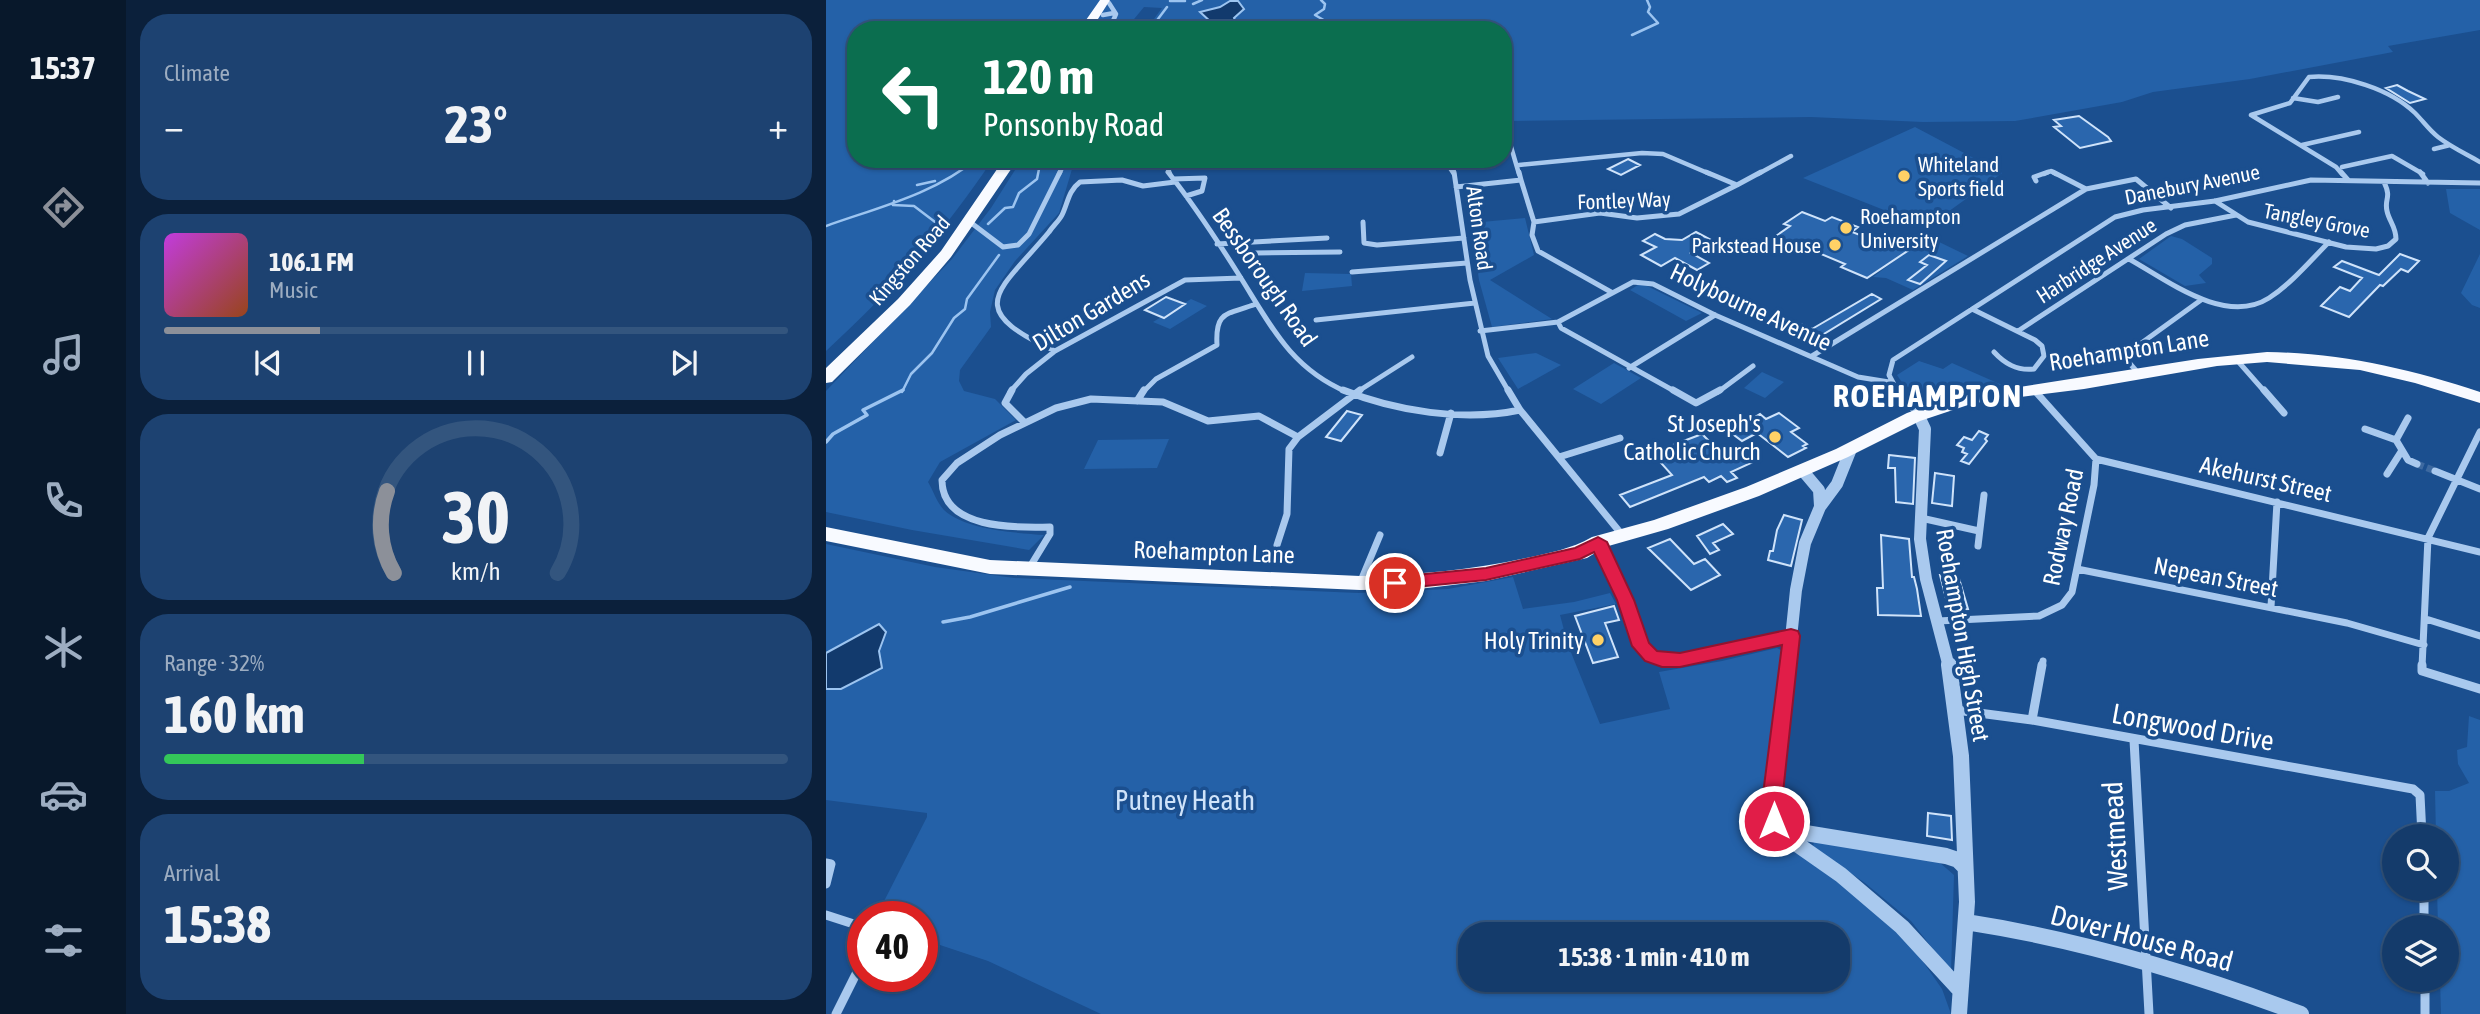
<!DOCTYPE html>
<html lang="en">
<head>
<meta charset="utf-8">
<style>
  body { margin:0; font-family:"Asap Condensed",sans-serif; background:#1d4271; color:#f1f3f6; height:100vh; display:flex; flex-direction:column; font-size:26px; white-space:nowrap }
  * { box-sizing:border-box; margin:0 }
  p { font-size:23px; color:#9dadc1 }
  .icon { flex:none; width:38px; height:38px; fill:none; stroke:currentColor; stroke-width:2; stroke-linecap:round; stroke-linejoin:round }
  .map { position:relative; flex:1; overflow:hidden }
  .sheet { display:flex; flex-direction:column; gap:14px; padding:14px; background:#0b203b; width:700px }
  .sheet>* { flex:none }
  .top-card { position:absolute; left:21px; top:21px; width:665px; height:147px; border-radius:28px; box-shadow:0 2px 5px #0004,0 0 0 2px #33557e; background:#0b6e4f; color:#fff; overflow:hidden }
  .fabs { position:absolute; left:1556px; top:824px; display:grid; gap:14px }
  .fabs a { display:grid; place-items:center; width:77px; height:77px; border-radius:50%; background:#143b6b; box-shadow:0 2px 5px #0004,0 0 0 2px #33557e; font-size:35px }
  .speed { position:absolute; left:21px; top:901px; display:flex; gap:14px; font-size:35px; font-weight:700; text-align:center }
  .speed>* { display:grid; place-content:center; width:91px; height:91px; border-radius:50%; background:#143b6b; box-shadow:0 2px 5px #0004,0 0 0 2px #33557e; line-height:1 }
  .speed .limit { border:10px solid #d22; background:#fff; color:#111 }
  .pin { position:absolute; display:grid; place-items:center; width:60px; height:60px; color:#fff; margin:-30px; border:4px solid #fff; border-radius:50%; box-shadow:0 2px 7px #0007 }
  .me { position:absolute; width:77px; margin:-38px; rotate:0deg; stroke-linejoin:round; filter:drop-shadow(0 0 5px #0008) }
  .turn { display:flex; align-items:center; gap:24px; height:147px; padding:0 21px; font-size:32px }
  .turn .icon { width:91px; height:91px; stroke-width:2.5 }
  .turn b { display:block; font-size:49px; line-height:60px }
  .big { font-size:52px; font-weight:700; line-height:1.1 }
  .sheet .tile { flex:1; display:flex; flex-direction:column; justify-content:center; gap:10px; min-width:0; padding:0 24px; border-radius:28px; background:#1d4271 }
  .sheet .dial { align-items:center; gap:0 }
  .dial svg { height:182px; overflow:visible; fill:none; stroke:#33557e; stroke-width:7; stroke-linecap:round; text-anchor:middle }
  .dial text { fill:#f1f3f6; stroke:none }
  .song { display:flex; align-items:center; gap:21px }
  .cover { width:84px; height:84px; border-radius:10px; background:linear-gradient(135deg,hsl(290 70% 55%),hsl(20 70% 35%)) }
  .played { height:7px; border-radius:4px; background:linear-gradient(90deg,#8c9099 25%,#33557e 25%) }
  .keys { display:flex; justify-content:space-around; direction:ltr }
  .heat { display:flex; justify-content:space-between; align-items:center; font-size:38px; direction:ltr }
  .charge { height:10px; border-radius:5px; background:linear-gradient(90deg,#34c759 32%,#33557e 0) }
  .trip { position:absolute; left:632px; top:922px; width:392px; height:70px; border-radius:28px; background:#143b6b; box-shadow:0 2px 5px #0004,0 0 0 2px #33557e; font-weight:700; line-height:70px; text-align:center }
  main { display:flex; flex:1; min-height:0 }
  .menu { display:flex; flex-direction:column; width:126px; justify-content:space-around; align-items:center; background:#08182b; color:#9dadc1 }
  .menu .icon { width:49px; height:49px }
  .menu .active { color:#8c9099 }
  .menu b { font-size:32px; color:#f1f3f6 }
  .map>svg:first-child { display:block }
</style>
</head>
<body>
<main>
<nav class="menu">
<b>15:37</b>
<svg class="icon active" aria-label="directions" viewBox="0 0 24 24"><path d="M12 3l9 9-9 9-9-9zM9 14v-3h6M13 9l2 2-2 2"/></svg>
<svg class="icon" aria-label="music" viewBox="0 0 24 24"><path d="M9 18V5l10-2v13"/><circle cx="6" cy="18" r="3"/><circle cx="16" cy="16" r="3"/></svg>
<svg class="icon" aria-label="phone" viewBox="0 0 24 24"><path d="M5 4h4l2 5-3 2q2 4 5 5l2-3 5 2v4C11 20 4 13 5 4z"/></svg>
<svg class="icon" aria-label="climate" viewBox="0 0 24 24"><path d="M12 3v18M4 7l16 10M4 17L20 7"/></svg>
<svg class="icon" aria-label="car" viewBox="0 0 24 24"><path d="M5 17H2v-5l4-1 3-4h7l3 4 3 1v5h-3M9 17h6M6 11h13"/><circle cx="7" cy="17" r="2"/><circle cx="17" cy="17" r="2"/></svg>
<svg class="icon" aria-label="filters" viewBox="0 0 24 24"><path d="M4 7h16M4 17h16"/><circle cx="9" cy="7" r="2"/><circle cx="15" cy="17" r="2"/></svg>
</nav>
<section class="sheet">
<div class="tile"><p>Climate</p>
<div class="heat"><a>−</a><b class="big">23°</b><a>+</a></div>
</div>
<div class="tile">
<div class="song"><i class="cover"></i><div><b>106.1 FM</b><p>Music</p></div></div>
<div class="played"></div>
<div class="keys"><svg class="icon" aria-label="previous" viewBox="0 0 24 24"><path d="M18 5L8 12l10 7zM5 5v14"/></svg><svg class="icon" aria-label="pause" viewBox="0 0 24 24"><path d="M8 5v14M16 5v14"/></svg><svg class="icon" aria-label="next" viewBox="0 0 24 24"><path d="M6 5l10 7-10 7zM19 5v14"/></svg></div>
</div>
<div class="tile dial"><svg viewBox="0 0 100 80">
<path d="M14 69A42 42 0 1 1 86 69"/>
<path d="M14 69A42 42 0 0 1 11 33" stroke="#8c9099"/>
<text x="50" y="56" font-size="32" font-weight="700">30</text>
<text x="50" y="72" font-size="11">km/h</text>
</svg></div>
<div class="tile"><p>Range · 32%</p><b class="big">160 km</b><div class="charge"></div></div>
<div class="tile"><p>Arrival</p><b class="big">15:38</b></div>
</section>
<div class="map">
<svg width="1654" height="1014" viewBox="0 0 1654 1014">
  <rect width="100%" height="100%" fill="#1b4f8f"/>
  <path fill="#2461a8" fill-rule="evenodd" d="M0,0H1654V30L1562,46L1567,52L1424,79L1327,92L1296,102L1189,121L1097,122L985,117L677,121V30H320L336,8L318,7L299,30H30V159H167C117,234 66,290 0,351Z
    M1089,127L1176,173L1101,227L977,178Z
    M196,159H249L233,213L189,261L169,290L164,312L165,327L134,370L133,381L138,391L169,399L190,420L114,462L102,482C107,490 111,503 118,510C139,530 191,533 218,535L203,550L86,530L0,512V391L126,259L165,208Z
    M1620,189H1654V230L1624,213Z
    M699,218L708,255L664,280L726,319L666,327L653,280L645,223Z
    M1345,236L1356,239L1386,258V264L1373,275L1380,283L1359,286L1313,259Z
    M1109,240L1142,256L1087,290L1060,278L1047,277L1087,247L1094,248Z
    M1654,254V308L1646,305L1635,293Z
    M479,273L525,274L526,286L476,291Z
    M815,283L876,313L860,321L804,290Z
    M365,299L381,306L344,329L327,322Z
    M710,353L735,365L692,389L672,358Z
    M1093,361L1117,369L1126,363L1176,385L1099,397L1077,384L1071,375Z
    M788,363L815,378L775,404L747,389Z
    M936,372L958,382L939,398L918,388Z
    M343,439L331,468L258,469L272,440Z
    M0,544L109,567L188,578L532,593L622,589L687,577L697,609L748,602L784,593L790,604L734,615L742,645L774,724L844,709L833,672L896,661L951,648L957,651L936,802L938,825L1022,888L1082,940L1116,989L1125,1014H275L162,961L96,939V917H77L78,913L53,911L101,817V813L0,800ZM644,934H1012V980H644Z
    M1643,716L1654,720V1014H1615L1614,980H1620V928L1612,927L1611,889H1620V836H1610L1609,791H1623L1643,783L1632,764L1631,750L1641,747Z
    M988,841L1113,862L1128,875L1125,972L1085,921L1039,883L987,847Z"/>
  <path fill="#123a6d" stroke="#9cc4f0" stroke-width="2" d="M404,1H412L418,9L408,18L412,26L409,28L385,22L374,12L394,7Z
    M53,624L60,632L53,651L56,668L15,689H0V653Z"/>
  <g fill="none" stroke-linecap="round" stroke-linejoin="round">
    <path stroke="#9cc4f0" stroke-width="2.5" d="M344,1H359
      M367,4L376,0
      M326,27L341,7
      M494,30L501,22L489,15L498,9L499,4L495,0
      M806,35L832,23L822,12L824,7L821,0
      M84,167L87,159
      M91,185L109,181
      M68,201L67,205L88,206L113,225
      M162,224L179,208L187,207L193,193L211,179L215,159
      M0,226C50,208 109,194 150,159
      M76,392L85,374L106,353L128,318L139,309L141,299L173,255"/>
    <path stroke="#9cc4f0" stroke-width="3.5" d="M0,442L7,434L41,415L37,410L77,390
      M117,622L144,617L244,587"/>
  </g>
  <path fill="#2a66ad" stroke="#cfe3fa" stroke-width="2" d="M1571,85L1582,91L1599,99L1584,103L1560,88Z
    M1253,116L1282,137L1285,141L1254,148L1228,127L1235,126L1228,120Z
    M802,159L814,165L795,175L782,169Z
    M976,212L999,221L1006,217L1032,227L1026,232L1052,242L1086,248L1041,278L1015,267L1019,264L988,251L985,253L961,243L948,248L936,246L964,226L958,224Z
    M870,232L887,241L865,253L883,263L871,270L849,258L835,266L815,255L830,247L817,241L829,234L839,239L856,240Z
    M1574,254L1593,261L1582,272L1575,269L1557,286L1554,285L1523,317L1495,306L1514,287L1524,291L1536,278L1508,267L1516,261L1553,275Z
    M1103,255L1120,261L1094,284L1082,280L1101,265L1094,262Z
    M867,279L888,288L902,295L893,301L859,285Z
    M1046,294L1055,299L988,340L980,341L977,325L986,329Z
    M340,297L359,304L338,318L319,310Z
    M521,411L536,415L515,441L500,437Z
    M953,413L973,428L965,432L981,444L977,446L980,448L962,457L931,433L916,441L904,432L934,414L940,419Z
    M1153,431L1162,435L1159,439L1161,441L1143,464L1135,461L1141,454L1136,452L1138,448L1131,445L1138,437L1146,440Z
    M876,434L898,456L913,450L925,463L905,472L911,478L901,482L895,476L883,482L878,477L804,507L794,495L846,475L826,453Z
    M1063,455L1089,458L1087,504L1070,502L1069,468H1062Z
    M1109,473L1128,476L1126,506L1106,503Z
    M958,515L976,520L965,566L942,560L944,551H947L951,530Z
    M897,524L907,534L887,543L893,550L884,554L871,536Z
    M1055,535L1083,539L1086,577H1088L1091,589L1095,616L1052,615L1051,588H1057Z
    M844,539L868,564L879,559L894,575L865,590L822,548Z
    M1114,575H1132L1142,609L1123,610Z
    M788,606L793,620L779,623L792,657L767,663L749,616Z
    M1102,813L1125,816L1126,840L1101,836Z"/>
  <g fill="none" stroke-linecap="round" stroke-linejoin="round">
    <path stroke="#3d69a0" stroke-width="7" stroke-dasharray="7 3.5" stroke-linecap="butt" d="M1591,464L1609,471"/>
    <path stroke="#a9c9ee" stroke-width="4.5" d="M283,3L290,14L283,30
      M277,15L288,13
      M1467,98L1492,102L1512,97
      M1425,115L1464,103L1483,77C1517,74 1564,89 1589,113C1597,121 1603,130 1612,137C1625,147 1640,154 1654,162
      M1425,115L1510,167L1516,174
      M683,140L693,174
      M1476,145L1533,132
      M1608,149L1624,145
      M339,160L344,174
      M693,165L816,153L837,154L884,174
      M1516,167L1566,156L1597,174
      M233,174L237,166L248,161L599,159L620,162L628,174
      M932,174L965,156
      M1218,174L1225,171L1230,174"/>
    <path stroke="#a9c9ee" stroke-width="5" d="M342,172C368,205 391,240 413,275C444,324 464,368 521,392
      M628,172L644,280L662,356L683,392
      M693,172L695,180
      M1227,172L1260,189
      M1515,172L1522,180
      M1594,172L1602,183
      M347,179L379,178L376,191L360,196
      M1210,181L1208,177L1222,172
      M911,185L935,172
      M630,187L695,180L708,222L706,235L712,251L785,292
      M1389,201L1422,222L1520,247L1550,249L1562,246L1570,239C1570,227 1563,221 1561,211C1558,198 1566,199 1558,182
      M144,222L177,247L192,245L203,234L234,172
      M537,222L538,243L551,245L638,238
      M708,222L774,213L811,218L853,214L911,185L880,172
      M391,244L501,238
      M429,253L514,252
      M1303,259C1341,280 1399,326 1443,298C1466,283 1484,261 1503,242
      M526,272L641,263
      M1146,309L1209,340L1216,346L1218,356L1208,369C1191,371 1179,364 1168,352
      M490,320L649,303
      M732,322L735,328L850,392
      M654,331L732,322L807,282L827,284L889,315L1032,377L1063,382
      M1192,331L1340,234L1359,225L1410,215
      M229,351C135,308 173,292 223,232C227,226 233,221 236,215C242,203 242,191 254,182L296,180L317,186L349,182
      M986,356L1260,189L1310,179L1345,208
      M1410,359L1439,392
      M803,368L889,315
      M1313,374L1299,358L1303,352L1375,300
      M184,392L200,374L229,351L359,280L415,278
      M317,392L330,379L391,345C389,310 401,315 430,304
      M531,392L586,357
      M892,392L927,366
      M1072,392L1063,375L1067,360L1289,217L1317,210L1389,201L1485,180L1654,183"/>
    <path stroke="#a9c9ee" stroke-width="7" d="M186,390L179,403L199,423
      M517,390C569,411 638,422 694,410
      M682,390L694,410L797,536
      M847,390L870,403L894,390
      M1070,390L1092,414
      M1438,390L1458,413
      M311,401L318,390
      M1539,429L1570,440L1582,460L1591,464
      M1570,440L1582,418
      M614,453L625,413
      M733,457L794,438
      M1270,459L1654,552
      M1609,471L1654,489
      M1561,474L1575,452
      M1095,518L1153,531
      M773,542L798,597L814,642L830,657L854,660L965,636
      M451,545L461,514L463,449L472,437L534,390
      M1152,546L1158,495
      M1251,569L1521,623L1598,645
      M202,570L224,534V527C188,528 116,529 116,480L131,463L174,435L230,408L265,399L337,402L382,421L433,416L472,437
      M534,583L554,535
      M1445,607L1451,502
      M1600,619L1654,636
      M1112,621L1213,616L1236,605L1246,592L1268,485L1270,459L1209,391
      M1216,667L1217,661
      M1596,667L1602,538L1654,432"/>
    <path stroke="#a9c9ee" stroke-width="9" d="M1596,665V671L1654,689
      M1130,710L1206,720L1587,789L1594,795L1596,836
      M1206,720L1216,665
      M1308,740L1323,1014
      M0,863L5,864L0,884
      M1598,889V928
      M0,915L37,927
      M1599,980V1014
      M10,1014L37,960"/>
    <path stroke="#a9c9ee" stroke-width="12" d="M1092,414L1099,429L1094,539L1100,579L1123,667
      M977,471L993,490L994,506
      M962,667L970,590L979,543L994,507L1011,484L1025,449"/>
    <path stroke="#a9c9ee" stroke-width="16" d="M962,665L946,813L953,828L965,840L1015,875L1076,927L1134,990
      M1123,665L1135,756L1141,902L1133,1014
      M955,829L1120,856L1132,860L1138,866
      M1140,922C1256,940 1366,973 1475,1014"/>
    <path fill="#f8faff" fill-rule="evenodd" d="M274,0H284L265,30H253Z
      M178,159H192L125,257L84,305L6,382L0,383V368L72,299L115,251Z
      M1441,352C1515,353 1584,369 1654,392V403L1589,383L1534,370L1441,362L1391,366L1258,389L1148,403L1094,421L1022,457L933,496L842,529L779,547L761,558L660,581L593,589L534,590L164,574L0,541V527L164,560L534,576C590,575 645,570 700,558C723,553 745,549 766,537L828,520L920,487L1010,449L1081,413L1123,398L1372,359Z"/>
  </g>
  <path fill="#e11d48" stroke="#92132f" stroke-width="2" d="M772,537L781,542L808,600L823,643L831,651L854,653L965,629L972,631L974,636L956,802L958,821L955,827L948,829L941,827L936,802L956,645L854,667H836L819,661L806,646L791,600L768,552L754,559L660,580L569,589L560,583L569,577L660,568L749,548Z"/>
  <g fill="#ffd166" stroke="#1b4f8f" stroke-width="2.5">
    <circle cx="1078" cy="176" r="7"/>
    <circle cx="1020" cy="228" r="7"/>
    <circle cx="1009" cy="245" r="7"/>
    <circle cx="949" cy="437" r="7"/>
    <circle cx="772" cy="640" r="7"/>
  </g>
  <g text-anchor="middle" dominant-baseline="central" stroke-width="7" stroke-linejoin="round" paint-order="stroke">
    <g font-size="21" fill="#fff" stroke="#1b4f8f" text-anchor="start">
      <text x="1092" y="164">Whiteland<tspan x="1092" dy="24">Sports field</tspan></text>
      <text x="1034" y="216">Roehampton<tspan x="1034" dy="24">University</tspan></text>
      <text x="995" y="245" text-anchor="end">Parkstead House</text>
    </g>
    <g font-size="21" fill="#fff" stroke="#1b4f8f">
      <text transform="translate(1366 184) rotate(-11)">Danebury Avenue</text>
      <text transform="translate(798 200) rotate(-2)">Fontley Way</text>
      <text transform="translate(1491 220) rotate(11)">Tangley Grove</text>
      <text transform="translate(654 228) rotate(82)">Alton Road</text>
      <text transform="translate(83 260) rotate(-49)">Kingston Road</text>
      <text transform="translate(1270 260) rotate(-33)">Harbridge Avenue</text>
    </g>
    <g font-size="24" fill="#fff" stroke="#1b4f8f">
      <text transform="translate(439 277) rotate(55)">Bessborough Road</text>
      <text transform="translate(925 307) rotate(25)">Holybourne Avenue</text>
      <text transform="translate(265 311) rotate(-31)">Dilton Gardens</text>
      <text transform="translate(1303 350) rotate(-9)">Roehampton Lane</text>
      <text transform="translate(1440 479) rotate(13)">Akehurst Street</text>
      <text transform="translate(1237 527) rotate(-78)">Rodway Road</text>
      <text transform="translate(388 552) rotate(2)">Roehampton Lane</text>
      <text transform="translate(1390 577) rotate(11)">Nepean Street</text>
      <text transform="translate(1137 635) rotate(80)">Roehampton High Street</text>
    </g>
    <g font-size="24" fill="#fff" stroke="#1b4f8f" text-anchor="end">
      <text x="935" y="423">St Joseph's<tspan x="935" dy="28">Catholic Church</tspan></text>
      <text x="758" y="640">Holy Trinity</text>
    </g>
    <g font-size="28" fill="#fff" stroke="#1b4f8f">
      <text transform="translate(1367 727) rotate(10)">Longwood Drive</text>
      <text transform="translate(1289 836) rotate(-93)">Westmead</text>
      <text transform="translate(1316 938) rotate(15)">Dover House Road</text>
    </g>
    <g font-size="28" fill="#cfe3fa" stroke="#1b4f8f">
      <text x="359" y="800">Putney Heath</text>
    </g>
    <g font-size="32" font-weight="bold" letter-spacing="2" fill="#fff" stroke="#1b4f8f">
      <text x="1102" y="395">ROEHAMPTON</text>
    </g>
  </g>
</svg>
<div class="fabs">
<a><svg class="icon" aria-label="search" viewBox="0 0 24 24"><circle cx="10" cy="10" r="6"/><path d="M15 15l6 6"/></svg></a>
<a><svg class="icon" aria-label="layers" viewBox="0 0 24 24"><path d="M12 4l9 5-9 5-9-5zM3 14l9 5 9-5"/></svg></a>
</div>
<div class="speed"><div class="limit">40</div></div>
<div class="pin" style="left:569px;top:583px;background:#d93025"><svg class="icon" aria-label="arrive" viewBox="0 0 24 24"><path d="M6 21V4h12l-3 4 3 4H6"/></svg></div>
<svg class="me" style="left:948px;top:821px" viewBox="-20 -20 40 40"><circle r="17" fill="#e11d48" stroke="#fff" stroke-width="3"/><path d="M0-11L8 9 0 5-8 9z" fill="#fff"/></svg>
<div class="trip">15:38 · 1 min · 410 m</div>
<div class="top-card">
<div class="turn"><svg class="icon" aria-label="left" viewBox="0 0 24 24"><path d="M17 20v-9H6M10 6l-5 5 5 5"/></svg><div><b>120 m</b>Ponsonby Road</div></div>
</div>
</div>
</main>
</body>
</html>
